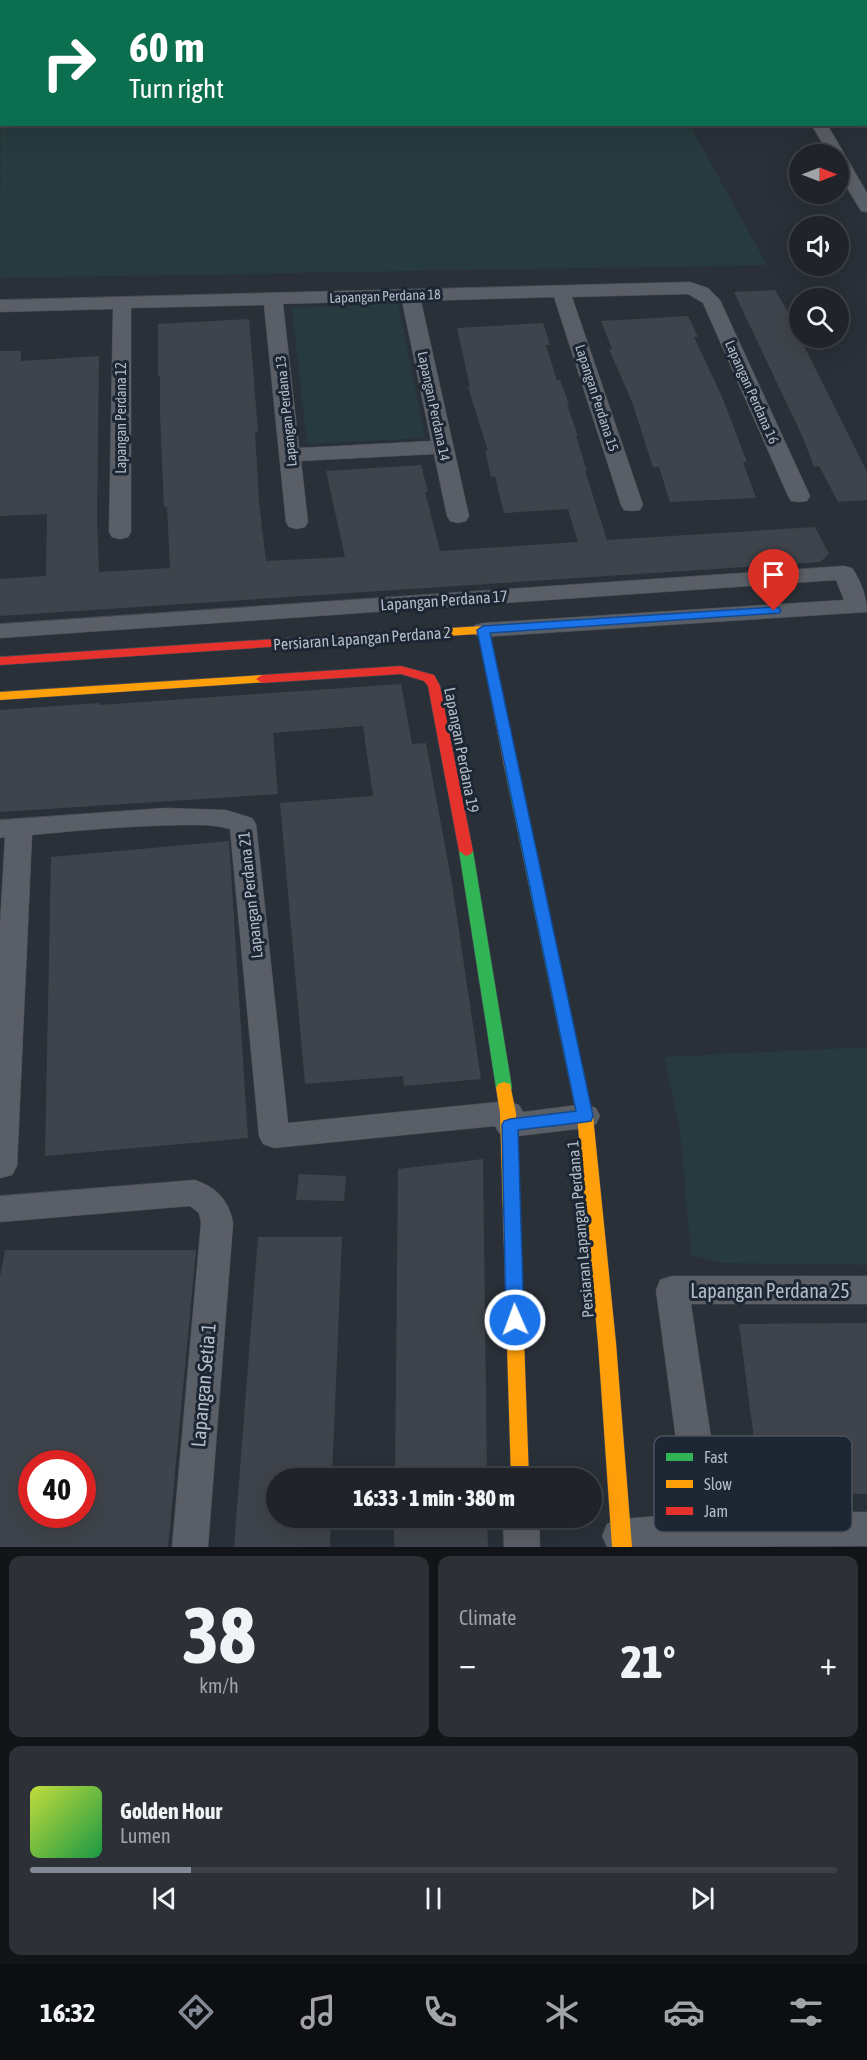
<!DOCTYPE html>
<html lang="en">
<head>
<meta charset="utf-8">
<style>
  body { margin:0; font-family:"Asap Condensed",sans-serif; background:#2d3036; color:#f1f3f6; height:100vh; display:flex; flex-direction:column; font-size:22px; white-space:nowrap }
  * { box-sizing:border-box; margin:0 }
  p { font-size:20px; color:#a2a4a8 }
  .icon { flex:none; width:33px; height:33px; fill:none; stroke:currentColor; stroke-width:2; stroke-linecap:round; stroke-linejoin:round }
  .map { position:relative; height:1547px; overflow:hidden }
  .sheet { display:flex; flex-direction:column; gap:9px; padding:9px; background:#121417; flex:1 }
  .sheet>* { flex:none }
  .banner { position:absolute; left:0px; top:0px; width:867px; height:126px; box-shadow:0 6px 24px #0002,0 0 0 2px #3d4147; background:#0b6e4f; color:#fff; overflow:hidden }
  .needle { width:39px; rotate:90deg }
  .buttons { position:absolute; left:789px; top:144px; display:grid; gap:12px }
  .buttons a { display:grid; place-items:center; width:60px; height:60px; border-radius:50%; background:#20242a; box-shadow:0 6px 24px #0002,0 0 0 2px #3d4147; font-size:30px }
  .speed { position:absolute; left:18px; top:1450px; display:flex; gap:12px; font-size:30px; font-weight:700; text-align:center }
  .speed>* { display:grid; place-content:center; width:78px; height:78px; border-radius:50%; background:#20242a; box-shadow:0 6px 24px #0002,0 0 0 2px #3d4147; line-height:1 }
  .speed .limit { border:9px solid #d22; background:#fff; color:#111 }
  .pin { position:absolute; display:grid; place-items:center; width:51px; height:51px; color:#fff; margin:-62px -26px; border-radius:50% 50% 50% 0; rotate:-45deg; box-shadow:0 0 6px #0007 }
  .pin .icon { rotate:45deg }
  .me { position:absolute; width:66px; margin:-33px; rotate:358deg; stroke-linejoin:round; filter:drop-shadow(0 0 4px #0008) }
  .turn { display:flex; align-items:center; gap:21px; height:126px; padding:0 30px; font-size:27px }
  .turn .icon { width:78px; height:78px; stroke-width:2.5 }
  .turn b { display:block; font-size:42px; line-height:51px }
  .big { font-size:45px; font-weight:800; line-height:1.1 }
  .sheet .tile { flex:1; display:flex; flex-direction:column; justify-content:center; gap:9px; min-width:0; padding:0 21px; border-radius:12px; background:#2d3036 }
  .sheet .dial { align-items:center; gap:0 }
  .dial b { font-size:78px; line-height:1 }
  .song { display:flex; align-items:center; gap:18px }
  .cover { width:72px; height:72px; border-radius:9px; background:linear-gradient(135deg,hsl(70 70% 55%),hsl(140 70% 35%)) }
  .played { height:6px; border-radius:3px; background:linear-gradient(90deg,#848b96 20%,#3d4147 20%) }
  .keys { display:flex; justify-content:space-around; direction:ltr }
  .heat { display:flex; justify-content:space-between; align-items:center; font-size:33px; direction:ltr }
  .sheet .tiles { flex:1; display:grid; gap:9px; grid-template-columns:1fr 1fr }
  .tile:last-child { grid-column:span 2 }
  .trip { position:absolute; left:266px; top:1468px; width:336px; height:60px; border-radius:30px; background:#20242a; box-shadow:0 6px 24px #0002,0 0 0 2px #3d4147; font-weight:800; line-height:60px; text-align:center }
  .tab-bar { display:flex; height:96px; justify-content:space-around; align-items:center; background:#0d0e11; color:#a2a4a8 }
  .tab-bar .icon { width:42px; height:42px }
  .tab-bar .selected { color:#848b96 }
  .tab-bar b { font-size:27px; color:#f1f3f6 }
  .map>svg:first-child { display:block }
</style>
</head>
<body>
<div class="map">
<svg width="867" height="1547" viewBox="0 0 867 1547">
  <rect width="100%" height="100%" fill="#2a3038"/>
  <path fill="#273a3e" d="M34,0H623V1H33Z
    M1,62L2,124L690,125L767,265L0,278Z
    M398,303L425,438L307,444L292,308Z
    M867,1047V1265L722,1263L691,1255L680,1130L664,1057Z"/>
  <path fill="#3f444c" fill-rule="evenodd" d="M775,290L798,329L800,338L867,472V500L838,502L819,466L814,467L804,440L734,292Z
    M688,316L698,337H694L722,397L747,462H743L756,498L670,502L659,467H653L632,402L609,349H612L601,321Z
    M249,319L258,432H255L259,502L266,561L345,557L326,471L421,465L428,492H425L440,551L578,542L568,509L504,513L495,476L491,477L485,451H488L468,387H470L457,328L543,323L550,345H546L557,381L560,380L569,404L567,405L578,436H576L587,471H585L607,540L815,527L829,554L820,562L0,616V579L46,576L47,514L0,516V351H21V361L99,356L97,520L99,572L170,568L167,507H164L160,415V376L158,377V324Z
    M401,684L412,744L426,743L452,884L481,1079L404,1086L403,1076L305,1084L280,803L373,796L363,726L273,733L278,794L0,812V710L99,703V705Z
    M229,841L248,1138L45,1156L51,857Z
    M483,1159L487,1479H395L398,1169Z
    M299,1174L346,1176L344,1201L296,1200Z
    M258,1237H342L332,1479H276V1518H331L330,1547H234Z
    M5,1250H196L168,1547H0V1277ZM32,1464H88L82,1515H32Z
    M867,1323V1494L761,1493L739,1324Z
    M394,1518H487L488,1547H394Z"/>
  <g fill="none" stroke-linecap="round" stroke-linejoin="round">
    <defs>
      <path id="street" d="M741,0H755L756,2H742Z
        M811,124H827L867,193V212L861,211L838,173V154H829Z
        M690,282L708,288L720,300L810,496L807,501L799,502L791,501L788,496L703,303L688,294L572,297L643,505L640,510L632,511L624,510L621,505L554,297L421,301L469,516L466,521L458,523L450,521L447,516L434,454L301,461L308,522L305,527L297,529L289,527L286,522L264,305L131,308V532L128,537L120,539L112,537L109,532L113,309L0,312V300ZM402,301L431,441L299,448L283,304Z
        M844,566L852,568C861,581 867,597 867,612L483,637L475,635L471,630L475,625L483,623L844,600L836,580L0,638V624Z
        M165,808L226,810L252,818L256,824L288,1123L508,1101L519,1105L523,1112L585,1104L596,1108L600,1116L596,1124L585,1128L510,1137L499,1133L495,1126L274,1148L263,1144L259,1136L230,829C214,824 196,825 180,825C130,826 81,830 32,835L17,1166L12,1175L0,1178V925L5,837L0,838V820Z
        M195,1180C216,1187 229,1200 233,1223L208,1547H172L201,1223L199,1213L190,1206L0,1222V1196Z
        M672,1276H867V1304H691L722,1512H867V1546L607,1547L602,1536L607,1524L620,1519L686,1514L656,1290L660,1280Z
        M503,1518H539L540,1547H504Z"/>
      <path id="fast" d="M512,766L519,770L586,1084L584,1088L578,1090L572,1088L570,1084L505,770Z
        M466,846L473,851L512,1088L510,1092L504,1094L498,1092L496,1088L459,851Z"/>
      <path id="slow" d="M0,2H2L0,9Z
        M483,626L489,630L519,770L512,774L505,770L478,634L400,639L394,635L400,631Z
        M262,675L267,676L268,679L267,682L0,700V692Z
        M578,1078L584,1080L586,1084L593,1116L616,1343L632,1547H612L598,1343L577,1116L570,1084L572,1080Z
        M504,1082L510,1084L516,1113L529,1479H511L500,1113L496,1088L498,1084Z"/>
      <path id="jam" d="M400,631L406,635L404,638L0,665V657Z
        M401,666L434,675L440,686L473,851L471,854L466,856L459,851L428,686L424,681L401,674L262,683L256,679L262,675Z"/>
    </defs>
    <use href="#street" stroke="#484c55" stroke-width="1"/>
    <use href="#fast" stroke="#484c55" stroke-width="1"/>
    <use href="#slow" stroke="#484c55" stroke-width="1"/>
    <use href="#jam" stroke="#484c55" stroke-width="1"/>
    <use href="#street" fill="#5a5e66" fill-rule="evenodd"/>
    <use href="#fast" fill="#30b455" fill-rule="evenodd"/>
    <use href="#slow" fill="#ff9f0a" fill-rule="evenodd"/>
    <use href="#jam" fill="#e5322d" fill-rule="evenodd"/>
  </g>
  <path fill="#1a73e8" stroke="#114b97" stroke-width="1.5" d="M774,607L779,608L781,611L779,613L490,633L593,1116L591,1121L585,1122L518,1130L524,1320L521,1326L515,1328L509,1326L506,1320L502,1125L504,1121L510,1119L576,1111L477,630L483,626Z"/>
  <g text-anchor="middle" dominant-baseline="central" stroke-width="6" stroke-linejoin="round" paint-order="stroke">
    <g font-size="14" fill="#b4bcc9" stroke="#1d2633">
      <text transform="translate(385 296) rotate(-2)">Lapangan Perdana 18</text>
      <text transform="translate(752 392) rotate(66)">Lapangan Perdana 16</text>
      <text transform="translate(597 398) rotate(72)">Lapangan Perdana 15</text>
      <text transform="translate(434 406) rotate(78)">Lapangan Perdana 14</text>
      <text transform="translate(286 411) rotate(-96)">Lapangan Perdana 13</text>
      <text transform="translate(121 418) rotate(-90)">Lapangan Perdana 12</text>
    </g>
    <g font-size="16" fill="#b4bcc9" stroke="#1d2633">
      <text transform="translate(444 600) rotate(-4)">Lapangan Perdana 17</text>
      <text transform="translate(362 638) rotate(-4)">Persiaran Lapangan Perdana 2</text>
      <text transform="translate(462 750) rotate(79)">Lapangan Perdana 19</text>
      <text transform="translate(250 895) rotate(-96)">Lapangan Perdana 21</text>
      <text transform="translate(580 1229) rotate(-95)">Persiaran Lapangan Perdana 1</text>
    </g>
    <g font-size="20" fill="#b4bcc9" stroke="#1d2633">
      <text x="770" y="1290">Lapangan Perdana 25</text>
      <text transform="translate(203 1385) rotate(-85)">Lapangan Setia 1</text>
    </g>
  </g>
  <rect x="654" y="1436" width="198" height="96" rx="9" fill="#1d2633" stroke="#4a5360" stroke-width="1.5"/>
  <rect x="666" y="1453" width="27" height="8" fill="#30b455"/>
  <rect x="666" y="1480" width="27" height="8" fill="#ff9f0a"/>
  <rect x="666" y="1507" width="27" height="8" fill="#e5322d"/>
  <g font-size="16" fill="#b4bcc9">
    <text x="704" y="1463">Fast</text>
    <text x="704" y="1490">Slow</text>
    <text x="704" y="1517">Jam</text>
  </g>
</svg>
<div class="buttons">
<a><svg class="needle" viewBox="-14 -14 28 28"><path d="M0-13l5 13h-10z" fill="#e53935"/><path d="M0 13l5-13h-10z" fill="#a2a4a8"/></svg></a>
<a><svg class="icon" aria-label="sound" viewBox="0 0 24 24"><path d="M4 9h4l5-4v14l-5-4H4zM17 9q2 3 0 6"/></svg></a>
<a><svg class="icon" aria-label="search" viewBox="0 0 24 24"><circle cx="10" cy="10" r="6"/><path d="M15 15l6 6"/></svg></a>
</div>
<div class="speed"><div class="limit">40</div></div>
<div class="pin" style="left:774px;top:611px;background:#d93025"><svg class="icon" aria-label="arrive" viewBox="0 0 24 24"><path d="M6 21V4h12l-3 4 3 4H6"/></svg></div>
<svg class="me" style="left:515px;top:1320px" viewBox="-20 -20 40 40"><circle r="17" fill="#1a73e8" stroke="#fff" stroke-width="3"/><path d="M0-11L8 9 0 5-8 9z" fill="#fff"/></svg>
<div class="trip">16:33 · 1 min · 380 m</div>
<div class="banner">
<div class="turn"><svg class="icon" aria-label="right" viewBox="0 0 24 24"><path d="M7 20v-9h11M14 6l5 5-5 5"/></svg><div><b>60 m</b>Turn right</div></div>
</div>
</div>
<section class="sheet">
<div class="tiles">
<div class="tile dial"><b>38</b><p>km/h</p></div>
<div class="tile"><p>Climate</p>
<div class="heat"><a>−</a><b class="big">21°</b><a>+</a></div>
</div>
<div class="tile">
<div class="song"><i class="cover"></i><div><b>Golden Hour</b><p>Lumen</p></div></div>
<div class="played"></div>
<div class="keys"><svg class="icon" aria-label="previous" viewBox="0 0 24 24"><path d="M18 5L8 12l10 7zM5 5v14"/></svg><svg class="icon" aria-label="pause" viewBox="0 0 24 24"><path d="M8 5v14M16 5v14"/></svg><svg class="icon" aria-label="next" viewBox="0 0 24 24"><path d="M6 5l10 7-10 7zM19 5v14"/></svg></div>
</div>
</div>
</section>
<nav class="tab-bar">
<b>16:32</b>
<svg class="icon selected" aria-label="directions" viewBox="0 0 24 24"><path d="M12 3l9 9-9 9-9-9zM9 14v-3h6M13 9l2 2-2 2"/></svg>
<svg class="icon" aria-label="music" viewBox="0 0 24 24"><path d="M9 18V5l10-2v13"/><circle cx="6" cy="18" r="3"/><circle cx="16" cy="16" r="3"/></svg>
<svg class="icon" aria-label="phone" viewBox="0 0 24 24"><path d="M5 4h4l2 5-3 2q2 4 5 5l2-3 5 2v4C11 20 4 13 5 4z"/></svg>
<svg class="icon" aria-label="climate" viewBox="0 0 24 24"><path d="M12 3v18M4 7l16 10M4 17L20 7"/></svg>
<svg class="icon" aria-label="car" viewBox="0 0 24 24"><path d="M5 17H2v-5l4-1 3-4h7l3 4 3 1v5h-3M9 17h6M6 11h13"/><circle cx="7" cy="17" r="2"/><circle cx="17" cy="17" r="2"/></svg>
<svg class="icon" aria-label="filters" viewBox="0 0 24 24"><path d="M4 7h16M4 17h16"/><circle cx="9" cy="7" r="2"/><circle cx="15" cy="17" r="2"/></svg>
</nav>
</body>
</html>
